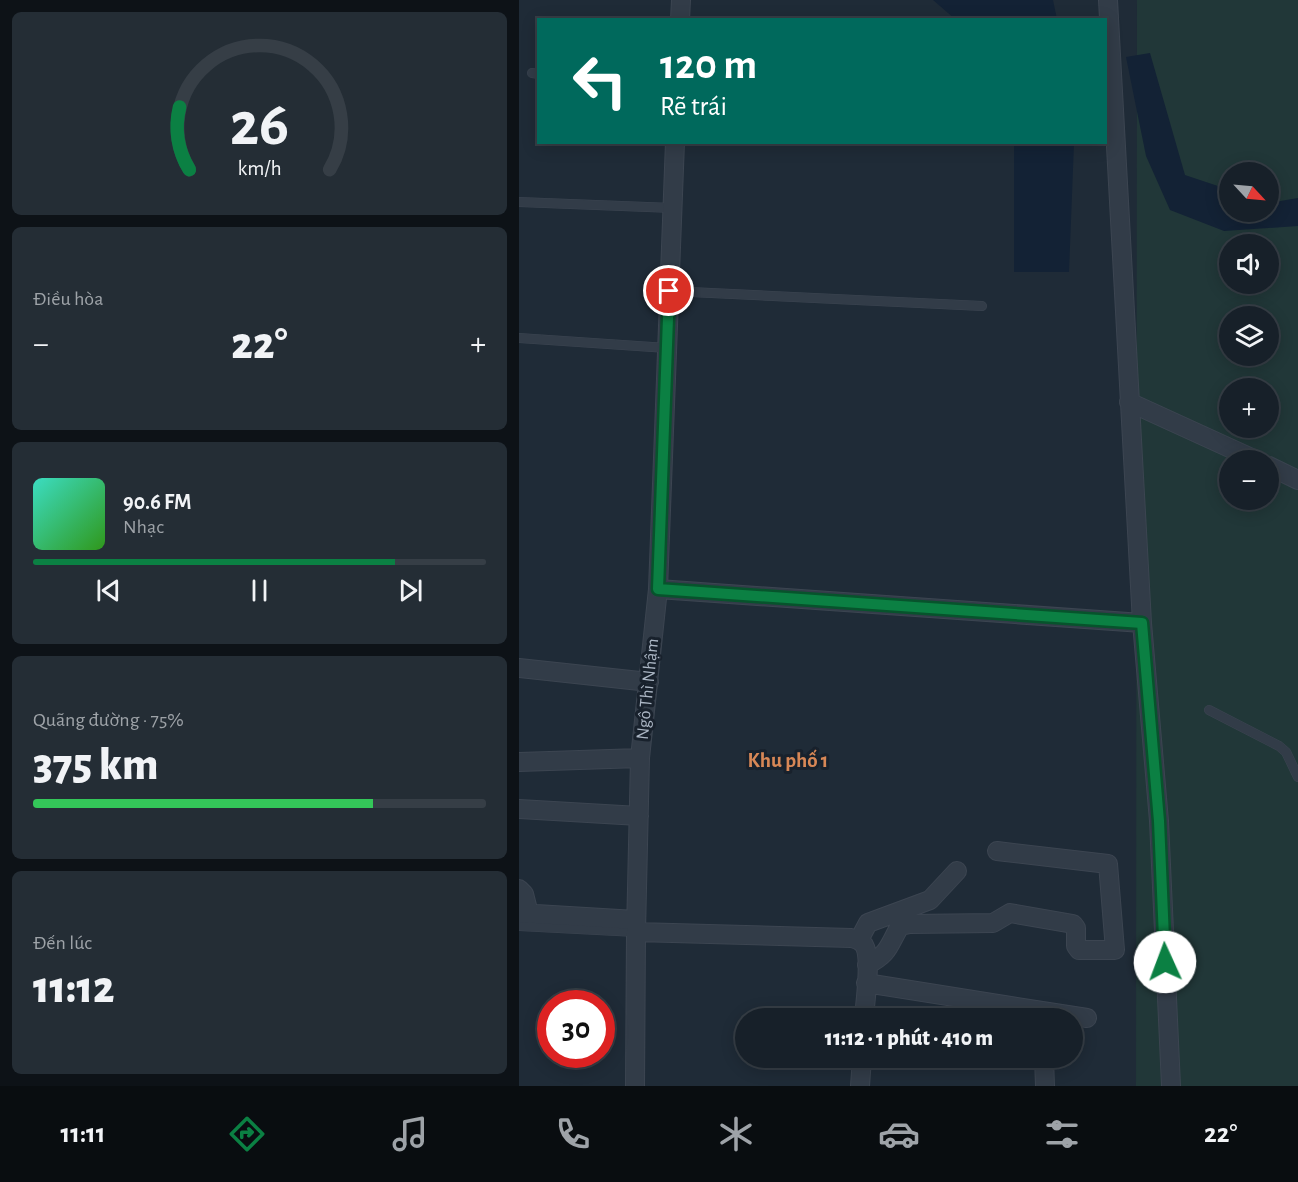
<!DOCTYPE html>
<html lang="vi">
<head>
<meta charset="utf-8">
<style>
  body { margin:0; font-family:"Alegreya Sans",sans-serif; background:#242d35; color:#f1f3f6; height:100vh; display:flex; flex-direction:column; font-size:22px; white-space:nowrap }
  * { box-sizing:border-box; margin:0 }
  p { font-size:20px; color:#9ea3a8 }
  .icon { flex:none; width:33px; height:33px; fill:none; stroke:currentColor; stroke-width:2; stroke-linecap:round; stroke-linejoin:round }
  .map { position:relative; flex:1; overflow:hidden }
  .details { display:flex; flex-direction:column; gap:12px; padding:12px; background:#0d1217; width:519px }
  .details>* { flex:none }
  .hud { position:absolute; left:18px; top:18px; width:570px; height:126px; border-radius:0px; box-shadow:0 3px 15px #0003,0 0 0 2px #363e46; background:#00695c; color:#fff; overflow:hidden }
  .needle { width:39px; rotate:116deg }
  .buttons { position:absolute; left:700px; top:162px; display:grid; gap:12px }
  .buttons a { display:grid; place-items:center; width:60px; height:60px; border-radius:50%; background:#172029; box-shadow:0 3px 15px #0003,0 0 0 2px #363e46; font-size:30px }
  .speed { position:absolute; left:18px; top:990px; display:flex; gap:12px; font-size:30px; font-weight:700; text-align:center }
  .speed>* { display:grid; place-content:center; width:78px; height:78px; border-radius:50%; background:#172029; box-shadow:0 3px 15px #0003,0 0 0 2px #363e46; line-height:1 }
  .speed .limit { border:9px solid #d22; background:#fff; color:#111 }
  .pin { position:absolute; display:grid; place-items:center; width:51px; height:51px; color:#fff; margin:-26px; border:3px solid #fff; border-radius:50%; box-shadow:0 2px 6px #0007 }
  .me { position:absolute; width:66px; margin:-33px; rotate:358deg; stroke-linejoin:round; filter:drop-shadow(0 0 4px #0008) }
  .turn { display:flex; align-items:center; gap:21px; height:126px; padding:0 24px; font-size:27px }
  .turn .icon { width:78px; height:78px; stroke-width:2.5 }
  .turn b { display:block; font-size:42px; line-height:51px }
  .big { font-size:45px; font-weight:800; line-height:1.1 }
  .details .tile { flex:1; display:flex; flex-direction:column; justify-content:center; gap:9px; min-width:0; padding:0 21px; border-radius:9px; background:#242d35 }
  .details .dial { align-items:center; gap:0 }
  .dial svg { height:156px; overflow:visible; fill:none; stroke:#363e46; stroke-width:7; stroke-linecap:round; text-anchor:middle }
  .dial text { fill:#f1f3f6; stroke:none }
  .song { display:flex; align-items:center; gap:18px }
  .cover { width:72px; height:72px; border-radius:9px; background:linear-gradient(135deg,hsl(170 70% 55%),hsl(110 70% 35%)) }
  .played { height:6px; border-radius:3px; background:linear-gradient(90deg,#0b8043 80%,#363e46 80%) }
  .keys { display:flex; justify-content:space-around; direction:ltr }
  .heat { display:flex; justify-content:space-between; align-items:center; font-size:33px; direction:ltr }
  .charge { height:9px; border-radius:4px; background:linear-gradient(90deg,#34c759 75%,#363e46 0) }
  .trip { position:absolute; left:216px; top:1008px; width:348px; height:60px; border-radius:30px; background:#172029; box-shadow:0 3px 15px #0003,0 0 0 2px #363e46; font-weight:800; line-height:60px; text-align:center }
  .tabs { display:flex; height:96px; justify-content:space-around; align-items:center; background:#090d10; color:#9ea3a8 }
  .tabs .icon { width:42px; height:42px }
  .tabs .current { color:#0b8043 }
  .tabs b { font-size:27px; color:#f1f3f6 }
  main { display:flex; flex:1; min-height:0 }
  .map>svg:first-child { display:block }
</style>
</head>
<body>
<main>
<section class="details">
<div class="tile dial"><svg viewBox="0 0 100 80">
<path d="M14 69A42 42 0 1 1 86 69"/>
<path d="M14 69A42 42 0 0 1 9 37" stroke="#0b8043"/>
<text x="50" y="56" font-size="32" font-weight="700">26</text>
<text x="50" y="72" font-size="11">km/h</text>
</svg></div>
<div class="tile"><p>Điều hòa</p>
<div class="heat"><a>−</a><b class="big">22°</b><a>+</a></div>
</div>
<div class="tile">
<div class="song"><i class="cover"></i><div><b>90.6 FM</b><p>Nhạc</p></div></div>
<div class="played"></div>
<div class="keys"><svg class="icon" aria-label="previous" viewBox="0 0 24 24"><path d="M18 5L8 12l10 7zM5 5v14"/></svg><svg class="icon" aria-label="pause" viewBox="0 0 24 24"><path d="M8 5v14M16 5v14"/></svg><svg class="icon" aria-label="next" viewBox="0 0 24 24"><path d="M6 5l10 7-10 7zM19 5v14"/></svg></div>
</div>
<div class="tile"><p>Quãng đường · 75%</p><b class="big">375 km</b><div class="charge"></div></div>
<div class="tile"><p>Đến lúc</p><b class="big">11:12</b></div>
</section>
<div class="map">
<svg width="779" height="1086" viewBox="0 0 779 1086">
  <rect width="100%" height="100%" fill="#1f2b37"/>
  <path fill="#213738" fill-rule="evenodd" d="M618,0H779V1086H617ZM711,172H750V212H711ZM711,244H750V284H711ZM711,316H750V356H711ZM711,388H750V428H711ZM711,460H750V500H711Z"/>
  <path fill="#132235" d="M414,0H534L538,19H436Z
    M631,53L666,175L711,190V212H750V203L779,198V226L705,231L651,210L627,156L607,57Z
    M495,143H555L550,272H495Z"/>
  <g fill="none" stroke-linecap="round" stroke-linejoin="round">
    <defs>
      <path id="service" d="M13,73L20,74
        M0,202L154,208
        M150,291L463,306
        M0,338L148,348
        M690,710L760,746L767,752L779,777
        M0,926L117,932"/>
      <path id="minor" d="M589,0L623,623L640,821L652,1086
        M161,20L162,0
        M156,142L139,589L121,758L117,932L332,938C337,939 342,941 345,945C353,958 346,1002 345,1018
        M610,402L737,460
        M750,466L779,480
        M139,589L623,623
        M0,668L130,682
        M0,762L121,758
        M0,809L120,816
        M0,889L5,894L10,914
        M0,913L117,920
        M340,940L349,923L411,900L438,871
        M348,965C371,953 369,946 381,926L391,924L474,923L491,913L554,924L557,928V946L560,950H596L589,864L478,851
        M347,983L568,1018
        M525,1058L526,1086
        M116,1086L117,932
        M341,1086L343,1058"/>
    </defs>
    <use href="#service" stroke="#3c4551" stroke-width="10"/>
    <use href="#minor" stroke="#3c4551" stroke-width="20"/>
    <use href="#service" stroke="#323c48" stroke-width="9"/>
    <use href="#minor" stroke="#323c48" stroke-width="18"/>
  </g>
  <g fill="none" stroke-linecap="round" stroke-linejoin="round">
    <defs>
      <path id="route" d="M150,291L139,589L623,623L640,821L646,962"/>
    </defs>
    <use href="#route" stroke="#07532c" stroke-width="15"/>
    <use href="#route" stroke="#0b8043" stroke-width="10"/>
  </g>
  <g text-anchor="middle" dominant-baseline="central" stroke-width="6" stroke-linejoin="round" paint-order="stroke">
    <g font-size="18" fill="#acb7c5" stroke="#18212c">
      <text transform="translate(129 689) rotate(-84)">Ngô Thì Nhậm</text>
    </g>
    <g font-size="21" font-weight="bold" fill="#d78756" stroke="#18212c">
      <text x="269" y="760">Khu phố 1</text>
    </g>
  </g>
</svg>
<div class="buttons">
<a><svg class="needle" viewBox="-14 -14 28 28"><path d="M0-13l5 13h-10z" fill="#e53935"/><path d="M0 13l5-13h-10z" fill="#9ea3a8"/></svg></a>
<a><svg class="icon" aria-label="sound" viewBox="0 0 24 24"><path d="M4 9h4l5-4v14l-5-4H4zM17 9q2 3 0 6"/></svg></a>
<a><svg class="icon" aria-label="layers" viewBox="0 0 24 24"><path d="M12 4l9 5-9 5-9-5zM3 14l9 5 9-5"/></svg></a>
<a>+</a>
<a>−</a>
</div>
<div class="speed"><div class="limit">30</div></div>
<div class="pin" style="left:150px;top:291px;background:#d93025"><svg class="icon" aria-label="arrive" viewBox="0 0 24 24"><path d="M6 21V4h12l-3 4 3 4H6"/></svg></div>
<svg class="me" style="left:646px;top:962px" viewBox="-20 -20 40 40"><circle r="19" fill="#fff"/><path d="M0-13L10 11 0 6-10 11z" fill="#0b8043"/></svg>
<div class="trip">11:12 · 1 phút · 410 m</div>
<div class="hud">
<div class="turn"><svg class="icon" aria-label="left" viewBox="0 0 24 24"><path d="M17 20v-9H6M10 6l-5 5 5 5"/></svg><div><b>120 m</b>Rẽ trái</div></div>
</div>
</div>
</main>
<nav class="tabs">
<b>11:11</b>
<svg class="icon current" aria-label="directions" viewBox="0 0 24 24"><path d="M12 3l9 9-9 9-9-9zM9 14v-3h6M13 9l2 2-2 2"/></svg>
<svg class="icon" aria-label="music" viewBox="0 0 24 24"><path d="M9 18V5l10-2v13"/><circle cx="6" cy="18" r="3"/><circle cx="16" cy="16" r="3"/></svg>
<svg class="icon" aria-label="phone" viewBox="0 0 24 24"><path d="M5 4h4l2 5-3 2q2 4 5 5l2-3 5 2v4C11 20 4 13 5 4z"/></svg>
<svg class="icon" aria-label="climate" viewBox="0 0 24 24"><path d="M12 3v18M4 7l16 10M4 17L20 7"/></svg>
<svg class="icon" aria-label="car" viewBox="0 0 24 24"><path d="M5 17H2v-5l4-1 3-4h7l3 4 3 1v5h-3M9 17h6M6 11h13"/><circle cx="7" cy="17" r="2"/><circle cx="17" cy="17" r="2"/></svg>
<svg class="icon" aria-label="filters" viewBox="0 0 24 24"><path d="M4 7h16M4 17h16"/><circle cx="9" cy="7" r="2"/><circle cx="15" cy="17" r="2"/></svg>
<b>22°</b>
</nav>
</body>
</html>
